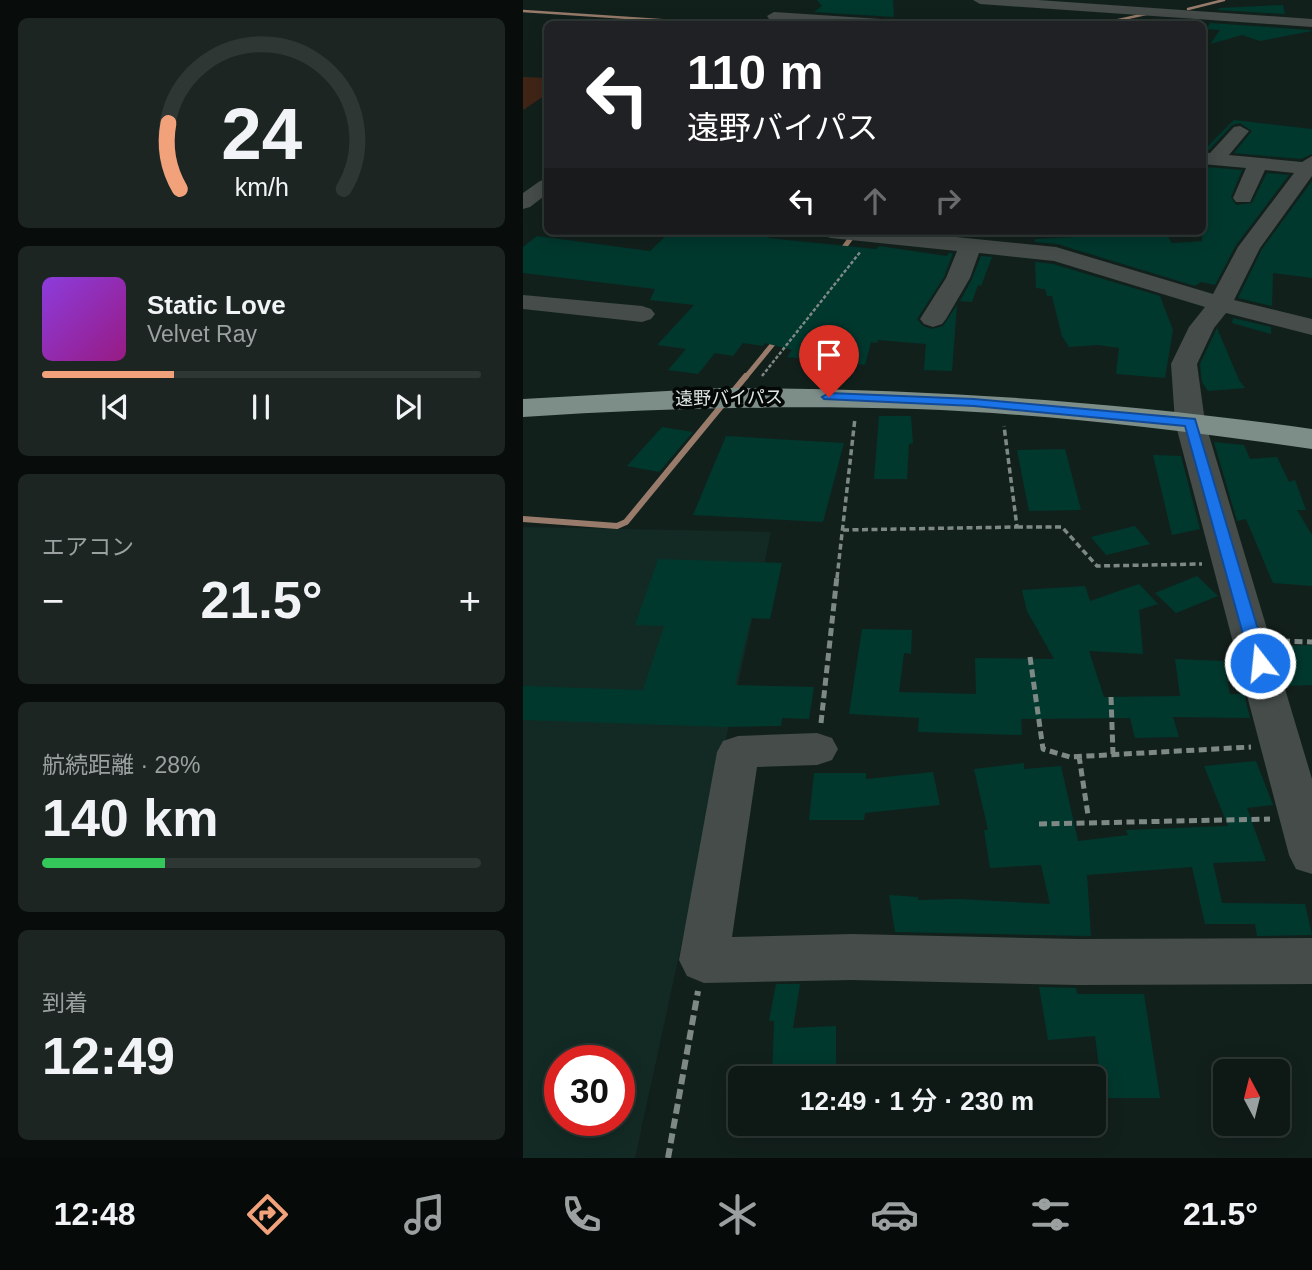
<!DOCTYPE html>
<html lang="ja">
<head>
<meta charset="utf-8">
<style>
  body { margin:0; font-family:Arial,"Noto Sans JP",sans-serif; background:#1c2522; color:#f1f3f6; height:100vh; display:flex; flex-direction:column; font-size:26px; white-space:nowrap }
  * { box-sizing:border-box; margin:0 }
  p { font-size:23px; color:#9ba0a0 }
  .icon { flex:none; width:38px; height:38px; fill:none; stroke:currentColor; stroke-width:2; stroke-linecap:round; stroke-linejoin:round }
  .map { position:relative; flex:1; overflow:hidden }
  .sheet { display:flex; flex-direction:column; gap:18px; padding:18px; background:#080d0c; width:523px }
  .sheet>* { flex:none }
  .hud { position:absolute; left:21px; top:21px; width:662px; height:214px; border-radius:10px; box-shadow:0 4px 18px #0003,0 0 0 2px #2e3734; background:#202124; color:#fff; overflow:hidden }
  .needle { width:46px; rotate:353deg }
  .tools { position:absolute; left:690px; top:1059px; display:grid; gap:14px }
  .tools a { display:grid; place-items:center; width:77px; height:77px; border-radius:10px; background:#0e1815; box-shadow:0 4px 18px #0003,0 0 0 2px #2e3734; font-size:35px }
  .speed { position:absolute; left:21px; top:1045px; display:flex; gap:14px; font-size:35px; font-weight:700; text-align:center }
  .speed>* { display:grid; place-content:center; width:91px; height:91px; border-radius:50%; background:#0e1815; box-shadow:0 4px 18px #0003,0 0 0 2px #2e3734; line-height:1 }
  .speed .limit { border:10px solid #d22; background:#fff; color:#111 }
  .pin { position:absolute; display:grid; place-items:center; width:60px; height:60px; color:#fff; margin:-72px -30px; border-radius:50% 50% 50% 0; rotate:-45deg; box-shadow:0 0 7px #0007 }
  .pin .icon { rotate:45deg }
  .me { position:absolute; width:77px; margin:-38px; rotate:344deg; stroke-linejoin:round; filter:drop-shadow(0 0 5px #0008) }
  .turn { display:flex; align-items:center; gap:24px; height:147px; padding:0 28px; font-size:32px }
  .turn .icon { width:91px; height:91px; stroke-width:2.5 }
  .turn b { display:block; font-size:49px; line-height:60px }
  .lanes { display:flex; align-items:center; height:66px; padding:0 28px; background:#0003; justify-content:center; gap:35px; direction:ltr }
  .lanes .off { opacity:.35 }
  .big { font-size:52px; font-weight:600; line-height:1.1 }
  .sheet .card { flex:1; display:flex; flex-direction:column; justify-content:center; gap:10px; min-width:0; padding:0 24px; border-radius:10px; background:#1c2522 }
  .sheet .dial { align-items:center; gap:0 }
  .dial svg { height:182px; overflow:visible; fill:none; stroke:#2e3734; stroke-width:7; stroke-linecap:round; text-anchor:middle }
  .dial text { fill:#f1f3f6; stroke:none }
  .song { display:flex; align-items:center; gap:21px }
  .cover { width:84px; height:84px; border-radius:10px; background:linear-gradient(135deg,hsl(270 70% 55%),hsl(310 70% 35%)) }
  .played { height:7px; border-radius:4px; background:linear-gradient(90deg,#f1a27b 30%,#2e3734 30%) }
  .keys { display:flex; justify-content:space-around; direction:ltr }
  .heat { display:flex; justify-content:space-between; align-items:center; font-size:38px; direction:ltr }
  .charge { height:10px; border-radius:5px; background:linear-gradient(90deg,#34c759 28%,#2e3734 0) }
  .trip { position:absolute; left:205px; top:1066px; width:378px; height:70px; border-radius:10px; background:#0e1815; box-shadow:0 4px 18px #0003,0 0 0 2px #2e3734; font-weight:600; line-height:70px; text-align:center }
  .dock { display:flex; height:112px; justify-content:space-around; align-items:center; background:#060a08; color:#9ba0a0 }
  .dock .icon { width:49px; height:49px }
  .dock .on { color:#f1a27b }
  .dock b { font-size:32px; color:#f1f3f6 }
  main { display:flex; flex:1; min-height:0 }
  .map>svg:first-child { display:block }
</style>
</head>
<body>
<main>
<section class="sheet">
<div class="card dial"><svg viewBox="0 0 100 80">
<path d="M14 69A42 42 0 1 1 86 69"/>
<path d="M14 69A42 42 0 0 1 9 40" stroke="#f1a27b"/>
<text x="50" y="56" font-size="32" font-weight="700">24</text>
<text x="50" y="72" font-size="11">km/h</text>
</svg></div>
<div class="card">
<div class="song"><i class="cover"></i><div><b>Static Love</b><p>Velvet Ray</p></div></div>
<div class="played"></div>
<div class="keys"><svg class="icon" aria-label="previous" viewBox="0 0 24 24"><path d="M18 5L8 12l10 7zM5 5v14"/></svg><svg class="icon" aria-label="pause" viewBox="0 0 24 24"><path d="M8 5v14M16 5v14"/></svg><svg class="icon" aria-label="next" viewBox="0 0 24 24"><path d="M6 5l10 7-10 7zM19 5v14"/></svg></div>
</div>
<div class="card"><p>エアコン</p>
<div class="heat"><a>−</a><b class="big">21.5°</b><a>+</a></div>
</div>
<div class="card"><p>航続距離 · 28%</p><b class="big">140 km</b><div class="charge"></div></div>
<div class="card"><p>到着</p><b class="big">12:49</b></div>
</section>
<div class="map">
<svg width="789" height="1158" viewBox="0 0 789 1158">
  <rect width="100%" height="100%" fill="#12201c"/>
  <path fill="#132a24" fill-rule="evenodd" d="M0,527L248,532L112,1158H0ZM37,1060H96V1120H37Z"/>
  <path fill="#402517" d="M0,77L24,78V94L0,110Z"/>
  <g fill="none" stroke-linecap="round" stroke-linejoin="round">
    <path stroke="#987b6a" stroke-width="2.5" d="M665,9L701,0
      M0,11L197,24
      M577,24L623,14"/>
    <path stroke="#987b6a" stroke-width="5" d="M317,253L333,231
      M222,378L254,339"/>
    <path stroke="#987b6a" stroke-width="6" d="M0,519L94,526L103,522L223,376"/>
  </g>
  <path fill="#01382e" d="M294,0H370L371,17L291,12L299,6Z
    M760,5L762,14L695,10L696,8Z
    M687,23L787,30L789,31L737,41L719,35L687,44L697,30L683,29Z
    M711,120L789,129V154L778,159L711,153L729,131L717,123L709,125L686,150H681Z
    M683,167L719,170L708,197L713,205L729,203L744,173L766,175L713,245L692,285L678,282L672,286L534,244L512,242V239L553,237L549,231H641L649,243L679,241V180Z
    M789,181V278L750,273L749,306L715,298L739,249Z
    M148,231H253L245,238L353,249L356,246L424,256L426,253H430L421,277L394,319L400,326L409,329L420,326L434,305L429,371L401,370L403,344L355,340L354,343L348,342L342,365L264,357L269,350L242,343L240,346L220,343L210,356L192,353L175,374L145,370L163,349L134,345L171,305L127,300L132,289L0,273V247L14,236L127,251Z
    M458,256L469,257L458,286L455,285L449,302L437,301L449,279Z
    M512,262L530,264L637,296L650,330L642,378L593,374L596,348L575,345L546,347L539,336L529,296H524L522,289L513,288Z
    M710,318L748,327V334L709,323Z
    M694,328L716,380L722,388L685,391L679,382L677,364Z
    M356,416H388L390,443L386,444L384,479H351Z
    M139,427L170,432L136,472L104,466Z
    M203,436L321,443L300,522L170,515Z
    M691,442L721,445L727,459L754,457L766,482L772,480L783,510H774L789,535V586L750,583L723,519L714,521Z
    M542,449L558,510L506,511L494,450Z
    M630,455L658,456L677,529L649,535Z
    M612,526L627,544L583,555L568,537Z
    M135,559L259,563L247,619L228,618L212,685L291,687L286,719L259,718L258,726L202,727L0,720V686L120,690L141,626L112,625Z
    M674,576L695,596L653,613L632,593Z
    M616,584L635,604L616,610L620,654L566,651L581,697L657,696L652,659L701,661L707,694H721L727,718L650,717L656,737L612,738L607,718L498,719L499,735L395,732L396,718L326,714L339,629L389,630L388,654L381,653L376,692L453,694L452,658L531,659L504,611L499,590L562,586L567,601Z
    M789,645V685L766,686L752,646Z
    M733,761L750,805L724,808L743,861L690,863L699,903L782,904L789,935L734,936L732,924H682L669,867L564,875L568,936L372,932L366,895L395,897V900L436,899L527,904L518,865L467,868L461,830H465L451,769L501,763V769L538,766L555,841L605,835L603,830L705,826L681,766Z
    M410,772L417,805L342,813L341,820H286L291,773H343V779Z
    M253,984H277L270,1028L313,1026V1078H249L251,1021H246Z
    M516,987L553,988L554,994H621L637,1098H580L572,1036L525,1040Z"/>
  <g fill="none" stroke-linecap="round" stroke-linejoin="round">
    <path stroke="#7e8986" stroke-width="2.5" stroke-dasharray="3.5 2" stroke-linecap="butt" d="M239,376L338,251"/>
    <path stroke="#7e8986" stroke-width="3.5" stroke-dasharray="6 3.5" stroke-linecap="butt" d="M494,527H539L574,566L679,564
      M320,530L494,527L481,426
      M314,578L332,418"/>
    <path stroke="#7e8986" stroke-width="5" stroke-dasharray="8 4.5" stroke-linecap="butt" d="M759,641L789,642
      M507,657L520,749L547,757L728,747
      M588,697L590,754
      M298,723L314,576
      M556,756L565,815
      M516,824L747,819"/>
    <path stroke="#7e8986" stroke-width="6" stroke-dasharray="10 5" stroke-linecap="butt" d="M145,1158L175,991"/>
    <path fill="#454c4a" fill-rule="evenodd" d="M450,0H515L789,19V27L457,4Z
      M251,12L373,20L380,24H317L246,19L244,16Z
      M717,126L726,131L706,155L779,162L789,156V176L737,248L711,300L789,319V335L703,313L691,328L674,364L682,422L789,779V874L773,869L766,855L652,422L648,364L666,327L682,307L531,261L456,253L447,278L423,319L419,324L410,327L401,324L397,319L423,278L434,251L308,238L300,236L297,231H373L533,247L690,294L715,247L771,173L742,170L727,202H713L710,198L723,168L679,164V152L687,153L711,127Z
      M24,179V194L7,207L0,209V193L17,181Z
      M0,295L119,306L128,309L132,314L128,319L119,322L0,309Z
      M294,733L309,738L315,749L309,760L294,765L234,767L209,937L329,934L555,939L789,938V984L555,985L329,980L181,983L164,976L156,960L194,752L200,741L215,736Z"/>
    <path fill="#7d8d88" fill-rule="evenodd" d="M198,388C396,388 592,401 789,429V449C657,430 525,414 393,409C261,405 131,408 0,417V399Z"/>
  </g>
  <path fill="#1a73e8" stroke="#114b97" stroke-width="2" d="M306,393L451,399L672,419L745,663L743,668H731L728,663L662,426L451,406L301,399L299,397Z"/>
  <g text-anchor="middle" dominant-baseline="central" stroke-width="7" stroke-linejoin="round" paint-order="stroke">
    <g font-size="18" fill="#dfe8e5" stroke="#040807">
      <text transform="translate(206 398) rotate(-1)">遠野バイパス</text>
    </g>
  </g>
</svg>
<div class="tools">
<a><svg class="needle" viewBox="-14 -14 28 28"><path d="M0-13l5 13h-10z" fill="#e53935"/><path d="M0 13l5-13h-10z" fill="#9ba0a0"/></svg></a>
</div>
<div class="speed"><div class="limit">30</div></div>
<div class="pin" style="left:306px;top:397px;background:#d93025"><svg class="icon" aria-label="arrive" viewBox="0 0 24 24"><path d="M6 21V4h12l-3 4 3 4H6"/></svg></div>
<svg class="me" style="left:737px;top:663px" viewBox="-20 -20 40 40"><circle r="17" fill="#1a73e8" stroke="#fff" stroke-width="3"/><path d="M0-11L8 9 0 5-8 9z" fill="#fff"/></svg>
<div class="trip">12:49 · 1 分 · 230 m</div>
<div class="hud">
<div class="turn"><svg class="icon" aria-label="left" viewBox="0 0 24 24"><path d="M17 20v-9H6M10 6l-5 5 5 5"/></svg><div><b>110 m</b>遠野バイパス</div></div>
<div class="lanes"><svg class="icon" aria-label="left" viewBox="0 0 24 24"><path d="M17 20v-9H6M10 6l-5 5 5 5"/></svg><svg class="icon off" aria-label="ahead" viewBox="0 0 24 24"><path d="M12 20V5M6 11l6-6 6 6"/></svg><svg class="icon off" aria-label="right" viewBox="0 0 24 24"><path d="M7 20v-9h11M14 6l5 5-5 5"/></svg></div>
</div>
</div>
</main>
<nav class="dock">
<b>12:48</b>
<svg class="icon on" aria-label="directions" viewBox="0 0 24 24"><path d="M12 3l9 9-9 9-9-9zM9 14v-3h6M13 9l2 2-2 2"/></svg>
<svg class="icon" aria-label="music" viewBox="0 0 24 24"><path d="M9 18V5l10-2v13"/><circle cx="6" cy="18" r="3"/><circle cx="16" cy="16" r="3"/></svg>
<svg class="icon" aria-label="phone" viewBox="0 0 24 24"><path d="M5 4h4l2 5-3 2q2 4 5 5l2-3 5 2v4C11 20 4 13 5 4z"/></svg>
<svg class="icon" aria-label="climate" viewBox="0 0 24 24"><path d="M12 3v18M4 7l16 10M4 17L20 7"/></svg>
<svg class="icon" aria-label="car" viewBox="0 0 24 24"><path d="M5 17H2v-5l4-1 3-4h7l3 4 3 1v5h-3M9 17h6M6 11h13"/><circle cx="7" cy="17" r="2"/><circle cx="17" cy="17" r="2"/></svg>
<svg class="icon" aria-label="filters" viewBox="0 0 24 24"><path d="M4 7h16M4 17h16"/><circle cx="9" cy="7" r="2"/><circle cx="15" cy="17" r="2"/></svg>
<b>21.5°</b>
</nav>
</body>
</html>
